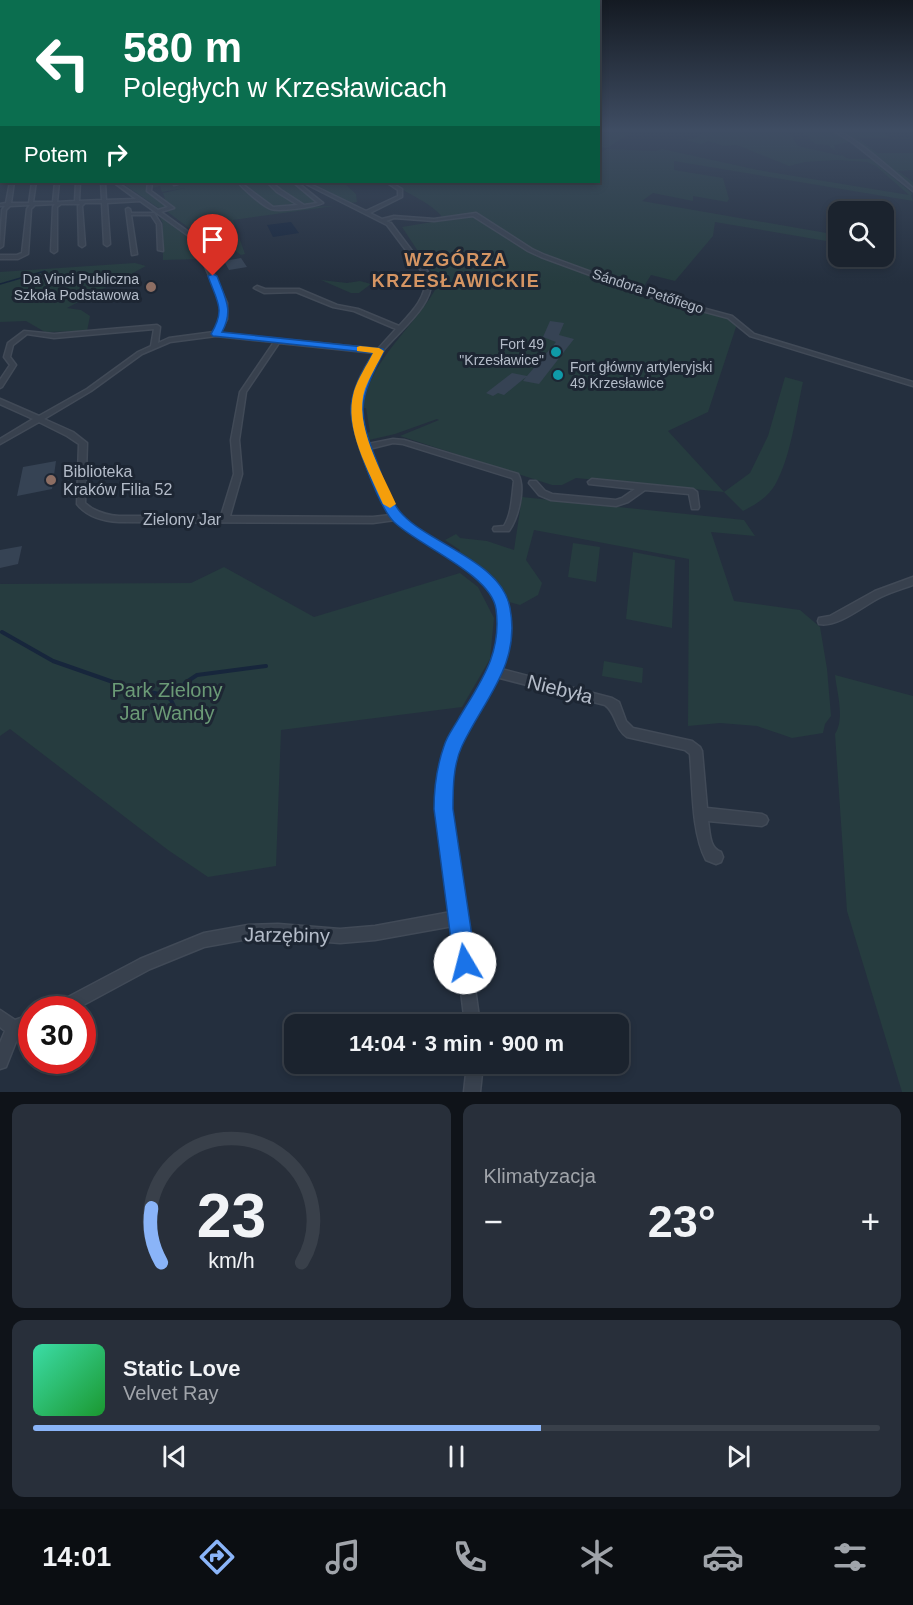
<!DOCTYPE html>
<html lang="pl">
<head>
<meta charset="utf-8">
<style>
  body { margin:0; font-family:Arial,sans-serif; background:#282f3a; color:#f1f3f6; height:100vh; display:flex; flex-direction:column; font-size:22px; white-space:nowrap }
  * { box-sizing:border-box; margin:0 }
  p { font-size:20px; color:#a0a4aa }
  .icon { flex:none; width:33px; height:33px; fill:none; stroke:currentColor; stroke-width:2; stroke-linecap:round; stroke-linejoin:round }
  .map { position:relative; height:1092px; overflow:hidden }
  .drawer { display:flex; flex-direction:column; gap:12px; padding:12px; background:#0f1319; flex:1 }
  .drawer>* { flex:none }
  .guide { position:absolute; left:0px; top:0px; width:600px; height:183px; box-shadow:0 3px 9px #0003,0 0 0 2px #39404a; background:#0b6e4f; color:#fff; overflow:hidden }
  .buttons { position:absolute; left:828px; top:201px; display:grid; gap:12px }
  .buttons a { display:grid; place-items:center; width:66px; height:66px; border-radius:12px; background:#1b232e; box-shadow:0 3px 9px #0003,0 0 0 2px #39404a; font-size:30px }
  .speed { position:absolute; left:18px; top:996px; display:flex; gap:12px; font-size:30px; font-weight:700; text-align:center }
  .speed>* { display:grid; place-content:center; width:78px; height:78px; border-radius:50%; background:#1b232e; box-shadow:0 3px 9px #0003,0 0 0 2px #39404a; line-height:1 }
  .speed .limit { border:9px solid #d22; background:#fff; color:#111 }
  .pin { position:absolute; display:grid; place-items:center; width:51px; height:51px; color:#fff; margin:-62px -26px; border-radius:50% 50% 50% 0; rotate:-45deg; box-shadow:0 0 6px #0007 }
  .pin .icon { rotate:45deg }
  .me { position:absolute; width:66px; margin:-33px; rotate:352deg; stroke-linejoin:round; filter:drop-shadow(0 0 4px #0008) }
  .turn { display:flex; align-items:center; gap:21px; height:126px; padding:0 24px; font-size:27px }
  .turn .icon { width:78px; height:78px; stroke-width:2.5 }
  .turn b { display:block; font-size:42px; line-height:51px }
  .then { display:flex; align-items:center; height:57px; padding:0 24px; background:#0003; gap:12px; font-size:22px }
  .big { font-size:45px; font-weight:800; line-height:1.1 }
  .drawer .widget { flex:1; display:flex; flex-direction:column; justify-content:center; gap:9px; min-width:0; padding:0 21px; border-radius:12px; background:#282f3a }
  .drawer .dial { align-items:center; gap:0 }
  .dial svg { height:156px; overflow:visible; fill:none; stroke:#39404a; stroke-width:7; stroke-linecap:round; text-anchor:middle }
  .dial text { fill:#f1f3f6; stroke:none }
  .song { display:flex; align-items:center; gap:18px }
  .cover { width:72px; height:72px; border-radius:9px; background:linear-gradient(135deg,hsl(160 70% 55%),hsl(130 70% 35%)) }
  .played { height:6px; border-radius:3px; background:linear-gradient(90deg,#8ab4f8 60%,#39404a 60%) }
  .keys { display:flex; justify-content:space-around; direction:ltr }
  .heat { display:flex; justify-content:space-between; align-items:center; font-size:33px; direction:ltr }
  .drawer .tiles { flex:1; display:grid; gap:12px; grid-template-columns:1fr 1fr }
  .widget:last-child { grid-column:span 2 }
  .trip { position:absolute; left:284px; top:1014px; width:345px; height:60px; border-radius:12px; background:#1b232e; box-shadow:0 3px 9px #0003,0 0 0 2px #39404a; font-weight:800; line-height:60px; text-align:center }
  .tabs { display:flex; height:96px; justify-content:space-around; align-items:center; background:#0b0e12; color:#a0a4aa }
  .tabs .icon { width:42px; height:42px }
  .tabs .active { color:#8ab4f8 }
  .tabs b { font-size:27px; color:#f1f3f6 }
  .map>svg:first-child { display:block }
</style>
</head>
<body>
<div class="map">
<svg width="913" height="1092" viewBox="0 0 913 1092">
  <rect width="100%" height="100%" fill="#242f3e"/>
  <path fill="#263c3f" d="M599,130H635L607,148L599,147Z
    M707,130H787L798,146L842,156L828,145L815,144L801,130H830L850,142L834,145L836,152L849,159H871L913,194L911,195L913,201L674,161V170L723,178L729,199L727,202L693,196V201L653,193L642,201L838,235V243L715,222L713,236L675,281L651,275L641,291L536,251L475,213L443,218C430,201 407,195 392,182H598L599,153L607,149L655,151L662,149L758,170L909,195L876,166L867,162L837,160L805,162L789,166L737,145L724,146L708,141L701,144L685,140L695,138Z
    M836,130L855,132L854,130H881L890,138H913L909,139L858,138L877,153H913V170L898,171L913,182V188L852,137Z
    M124,182H137V184L149,182L147,192L167,207L160,209L125,185H127Z
    M153,182L163,183L173,182L175,185L179,184L178,182H238L242,188L271,208L334,206L233,220L245,254L241,255L227,245L205,248L197,234L165,210L173,208L163,200L165,199L163,193L185,188L162,192L160,186L153,188Z
    M242,182L254,183L267,182L294,204L272,206Z
    M271,182H293L319,203L301,204Z
    M312,182H343L356,194L357,202L351,203L310,183Z
    M474,215L534,254L645,295L738,321L708,412L668,431L724,492L750,473L768,436L785,377L803,382C796,413 791,457 775,485C768,497 755,505 743,511L724,492L576,478L562,485H552L400,436L439,420L437,419L395,434L369,440L366,433L370,432L366,408H363C370,357 416,327 439,283L402,227Z
    M160,217L186,233L195,249L192,254L198,255V259L163,260V224Z
    M135,263L146,266L67,308L81,310L90,316L87,331L45,332L26,321L0,322V272Z
    M321,280L347,283L360,281L371,284L359,293H351Z
    M522,497L744,520L755,536L711,532L734,601L800,610L820,627L827,669L831,716L825,724L823,733L792,738L757,726L720,723L688,726L689,559L534,530L526,560L542,583L538,595L520,605L505,601L491,578L458,555L460,550L445,540L456,534L460,538L487,541L514,550Z
    M573,543L600,547L596,582L568,577Z
    M633,552L675,560L672,628L626,619Z
    M224,567L314,617L460,573L478,587L494,618L490,659L462,707L281,730L276,866L208,877L168,850L10,729L0,736V584L191,583Z
    M604,661L643,668L642,683L602,676Z
    M835,675L913,696V1092H902L847,911L835,734C845,718 837,693 835,675Z"/>
  <path fill="#17263c" d="M291,222L299,233L273,237L267,225Z"/>
  <g fill="none" stroke-linecap="round" stroke-linejoin="round">
    <path stroke="#17263c" stroke-width="1.5" d="M0,284L45,271"/>
    <path stroke="#17263c" stroke-width="4" d="M2,632L53,661L133,689L165,695L171,700L181,721
      M185,683L197,675L266,666
      M165,695L180,686"/>
  </g>
  <path fill="#364354" d="M241,258L247,267L229,270L224,261Z
    M550,321L564,323L559,335L574,339L539,384L523,381L526,377L504,395L498,393L493,396L486,393L512,373L527,376L556,342L543,337Z
    M56,461L52,489L17,496L23,467Z
    M22,546L18,564L0,568V550Z"/>
  <g fill="none" stroke-linecap="round" stroke-linejoin="round">
    <defs>
      <path id="minor" d="M832,130C850,131 897,175 913,188V191L852,142Z
        M2,138V141H0V139Z
        M0,164H2V166H0Z
        M10,182H14L11,203H29L32,182H36L33,202H53L55,182H59L57,202L75,201L76,182H80L79,201L102,200L101,182H105L106,200L136,199L113,182H117L158,210L168,207L147,191L148,182H152L151,191L174,208L161,212L197,238L227,303V319L220,333L378,349L396,329L354,311L333,307L296,292L264,293L254,288L257,286L265,289H299L337,305L358,309L399,326C413,311 426,298 426,277L387,225L302,182H306L366,211L398,196V190L386,182H390L402,189V197L370,213L382,219L394,216L434,219L476,213L532,249L545,255L654,295L732,316L754,334L913,382V386L750,336L728,318L650,297L541,257L528,251L473,216L434,221L394,218L386,221L391,223L431,276C436,305 398,331 382,352C371,367 360,388 360,408C359,420 364,432 368,444L393,439L404,440L518,474C526,488 518,518 509,531H494L493,529L494,527L504,526C512,514 512,495 514,481L512,478L403,444L393,443L369,449C376,469 385,499 401,515C413,528 431,537 446,546C498,577 528,607 501,669L612,698L619,702L626,721L633,728L692,741L700,747L702,751L707,808L762,814L766,816L768,820L766,824L762,826L708,821C710,832 709,848 721,852L723,857L721,862L716,864L706,860C691,831 693,786 690,754L685,750L627,737C614,728 617,714 605,705L496,677C471,728 448,747 450,809L480,1024H465L453,926L375,940L340,943L278,938L248,939L204,947L150,969L74,1010H51L53,1005L140,959L204,933L248,925L278,924L340,929L375,926L451,912C448,891 446,870 443,849C439,818 434,788 443,758C457,708 521,652 495,598C482,571 449,557 425,542C414,535 404,528 395,520L373,523L119,522C103,521 87,517 77,504L79,444L67,436L39,422L0,444V439L33,419L0,404V399L39,416L87,389L138,352L151,346L154,329L54,338L27,334L13,345L10,357L16,365L2,387L0,388V380L10,365L4,357L8,343L24,331L54,334L157,325L160,327L158,343L169,338L214,332L221,319V303L193,239L140,201L107,203L110,244L107,246L104,244L102,203H85L82,206L85,245L82,247L79,245L78,206L80,204H61L57,207V251L54,253L51,251L53,207L55,204L35,205L31,209L28,254L18,259H0V255H17L22,253L27,209L30,205L10,206L6,210L3,246L0,248L2,210L5,206H0V204L6,203ZM216,336L274,342L240,392L231,440L234,474L221,516H119C106,515 95,512 85,503L87,443L73,432L44,419L91,391L142,354L170,342ZM279,343L375,353C364,368 353,389 352,409C352,436 375,492 391,515L373,517L230,516L242,474L239,440L246,392Z
        M173,182H177L178,184L174,185Z
        M238,182H242L245,186L273,207L298,205L277,192L267,182H271L281,190L304,205L318,203L293,182H297L323,203C315,207 280,212 271,209C264,207 242,188 238,182Z
        M128,208L130,209L131,213H154L161,224L163,251L158,250L157,224L151,215H131L137,254L132,255L126,209Z
        M592,479L693,489L697,492L699,507L698,509H692L689,494L645,490L628,502L616,506L551,500L539,495L529,483L530,481H536L545,491L552,494L616,500L622,498L635,489L589,484L588,482Z
        M913,577V585C902,589 891,592 881,597C864,605 838,628 819,624L818,621L819,618L830,616L875,591Z
        M0,1010L15,1020L32,1014V1029L19,1034L6,1067L0,1069V1043L5,1031L0,1027Z
        M467,1064H483L480,1092H464Z"/>
    </defs>
    <use href="#minor" stroke="#414a57" stroke-width="3"/>
    <use href="#minor" fill="#38414e" fill-rule="evenodd"/>
  </g>
  <linearGradient id="sky" x2="0" y2="1"><stop stop-color="#141a22"/><stop offset="0.46" stop-color="#3f4d63"/><stop offset="1" stop-color="#3f4d63" stop-opacity="0"/></linearGradient>
  <rect width="913" height="283" fill="url(#sky)"/>
  <path fill="#1a73e8" stroke="#114b97" stroke-width="1.5" d="M213,274L217,276C225,298 234,310 222,332L383,349L384,351C359,401 356,409 377,462C383,479 390,502 403,515C432,545 502,562 510,608C521,665 484,699 462,746C453,765 453,789 453,809L476,963L473,970L465,973L458,970L454,963L434,809C434,787 437,766 444,746C447,736 454,727 459,718C481,681 502,654 496,609C491,574 419,546 394,522C378,506 350,430 351,408C352,388 364,370 373,353L213,336L211,334C226,309 217,302 208,276Z"/>
  <path fill="#f59e0b" d="M360,346L379,348L384,351C378,363 370,376 365,389C353,424 382,472 396,504L390,508L383,504C369,470 343,429 354,391C358,378 367,365 373,353L357,351V347Z"/>
  <g fill="#8d6e63" stroke="#1d2633" stroke-width="2">
    <circle cx="151" cy="287" r="6"/>
    <circle cx="51" cy="480" r="6"/>
  </g>
  <g fill="#0f9aa8" stroke="#1d2633" stroke-width="2">
    <circle cx="556" cy="352" r="6"/>
    <circle cx="558" cy="375" r="6"/>
  </g>
  <g text-anchor="middle" dominant-baseline="central" stroke-width="6" stroke-linejoin="round" paint-order="stroke">
    <g font-size="14" fill="#b4bcc9" stroke="#1d2633" text-anchor="end">
      <text x="139" y="279">Da Vinci Publiczna<tspan x="139" dy="16">Szkoła Podstawowa</tspan></text>
      <text x="544" y="344">Fort 49<tspan x="544" dy="16">"Krzesławice"</tspan></text>
      <text x="570" y="367" text-anchor="start">Fort główny artyleryjski<tspan x="570" dy="16">49 Krzesławice</tspan></text>
    </g>
    <g font-size="14" fill="#b4bcc9" stroke="#1d2633">
      <text transform="translate(648 291) rotate(18)">Sándora Petőfiego</text>
    </g>
    <g font-size="16" fill="#b4bcc9" stroke="#1d2633" text-anchor="start">
      <text x="63" y="471">Biblioteka<tspan x="63" dy="18">Kraków Filia 52</tspan></text>
    </g>
    <g font-size="16" fill="#b4bcc9" stroke="#1d2633">
      <text x="182" y="519">Zielony Jar</text>
    </g>
    <g font-size="18" font-weight="bold" letter-spacing="1.5" fill="#d59563" stroke="#1d2633">
      <text x="456" y="260">WZGÓRZA<tspan x="456" dy="21">KRZESŁAWICKIE</tspan></text>
    </g>
    <g font-size="20" fill="#b4bcc9" stroke="#1d2633">
      <text transform="translate(560 689) rotate(14)">Niebyła</text>
      <text transform="translate(287 935) rotate(1)">Jarzębiny</text>
    </g>
    <g font-size="20" fill="#6b9a76" stroke="#1d2633">
      <text x="167" y="690">Park Zielony<tspan x="167" dy="23">Jar Wandy</tspan></text>
    </g>
  </g>
</svg>
<div class="buttons">
<a><svg class="icon" aria-label="search" viewBox="0 0 24 24"><circle cx="10" cy="10" r="6"/><path d="M15 15l6 6"/></svg></a>
</div>
<div class="speed"><div class="limit">30</div></div>
<div class="pin" style="left:213px;top:276px;background:#d93025"><svg class="icon" aria-label="arrive" viewBox="0 0 24 24"><path d="M6 21V4h12l-3 4 3 4H6"/></svg></div>
<svg class="me" style="left:465px;top:963px" viewBox="-20 -20 40 40"><circle r="19" fill="#fff"/><path d="M0-13L10 11 0 6-10 11z" fill="#1a73e8"/></svg>
<div class="trip">14:04 · 3 min · 900 m</div>
<div class="guide">
<div class="turn"><svg class="icon" aria-label="left" viewBox="0 0 24 24"><path d="M17 20v-9H6M10 6l-5 5 5 5"/></svg><div><b>580 m</b>Poległych w Krzesławicach</div></div>
<div class="then">Potem<svg class="icon" aria-label="right" viewBox="0 0 24 24"><path d="M7 20v-9h11M14 6l5 5-5 5"/></svg></div>
</div>
</div>
<section class="drawer">
<div class="tiles">
<div class="widget dial"><svg viewBox="0 0 100 80">
<path d="M14 69A42 42 0 1 1 86 69"/>
<path d="M14 69A42 42 0 0 1 9 41" stroke="#8ab4f8"/>
<text x="50" y="56" font-size="32" font-weight="700">23</text>
<text x="50" y="72" font-size="11">km/h</text>
</svg></div>
<div class="widget"><p>Klimatyzacja</p>
<div class="heat"><a>−</a><b class="big">23°</b><a>+</a></div>
</div>
<div class="widget">
<div class="song"><i class="cover"></i><div><b>Static Love</b><p>Velvet Ray</p></div></div>
<div class="played"></div>
<div class="keys"><svg class="icon" aria-label="previous" viewBox="0 0 24 24"><path d="M18 5L8 12l10 7zM5 5v14"/></svg><svg class="icon" aria-label="pause" viewBox="0 0 24 24"><path d="M8 5v14M16 5v14"/></svg><svg class="icon" aria-label="next" viewBox="0 0 24 24"><path d="M6 5l10 7-10 7zM19 5v14"/></svg></div>
</div>
</div>
</section>
<nav class="tabs">
<b>14:01</b>
<svg class="icon active" aria-label="directions" viewBox="0 0 24 24"><path d="M12 3l9 9-9 9-9-9zM9 14v-3h6M13 9l2 2-2 2"/></svg>
<svg class="icon" aria-label="music" viewBox="0 0 24 24"><path d="M9 18V5l10-2v13"/><circle cx="6" cy="18" r="3"/><circle cx="16" cy="16" r="3"/></svg>
<svg class="icon" aria-label="phone" viewBox="0 0 24 24"><path d="M5 4h4l2 5-3 2q2 4 5 5l2-3 5 2v4C11 20 4 13 5 4z"/></svg>
<svg class="icon" aria-label="climate" viewBox="0 0 24 24"><path d="M12 3v18M4 7l16 10M4 17L20 7"/></svg>
<svg class="icon" aria-label="car" viewBox="0 0 24 24"><path d="M5 17H2v-5l4-1 3-4h7l3 4 3 1v5h-3M9 17h6M6 11h13"/><circle cx="7" cy="17" r="2"/><circle cx="17" cy="17" r="2"/></svg>
<svg class="icon" aria-label="filters" viewBox="0 0 24 24"><path d="M4 7h16M4 17h16"/><circle cx="9" cy="7" r="2"/><circle cx="15" cy="17" r="2"/></svg>
</nav>
</body>
</html>
